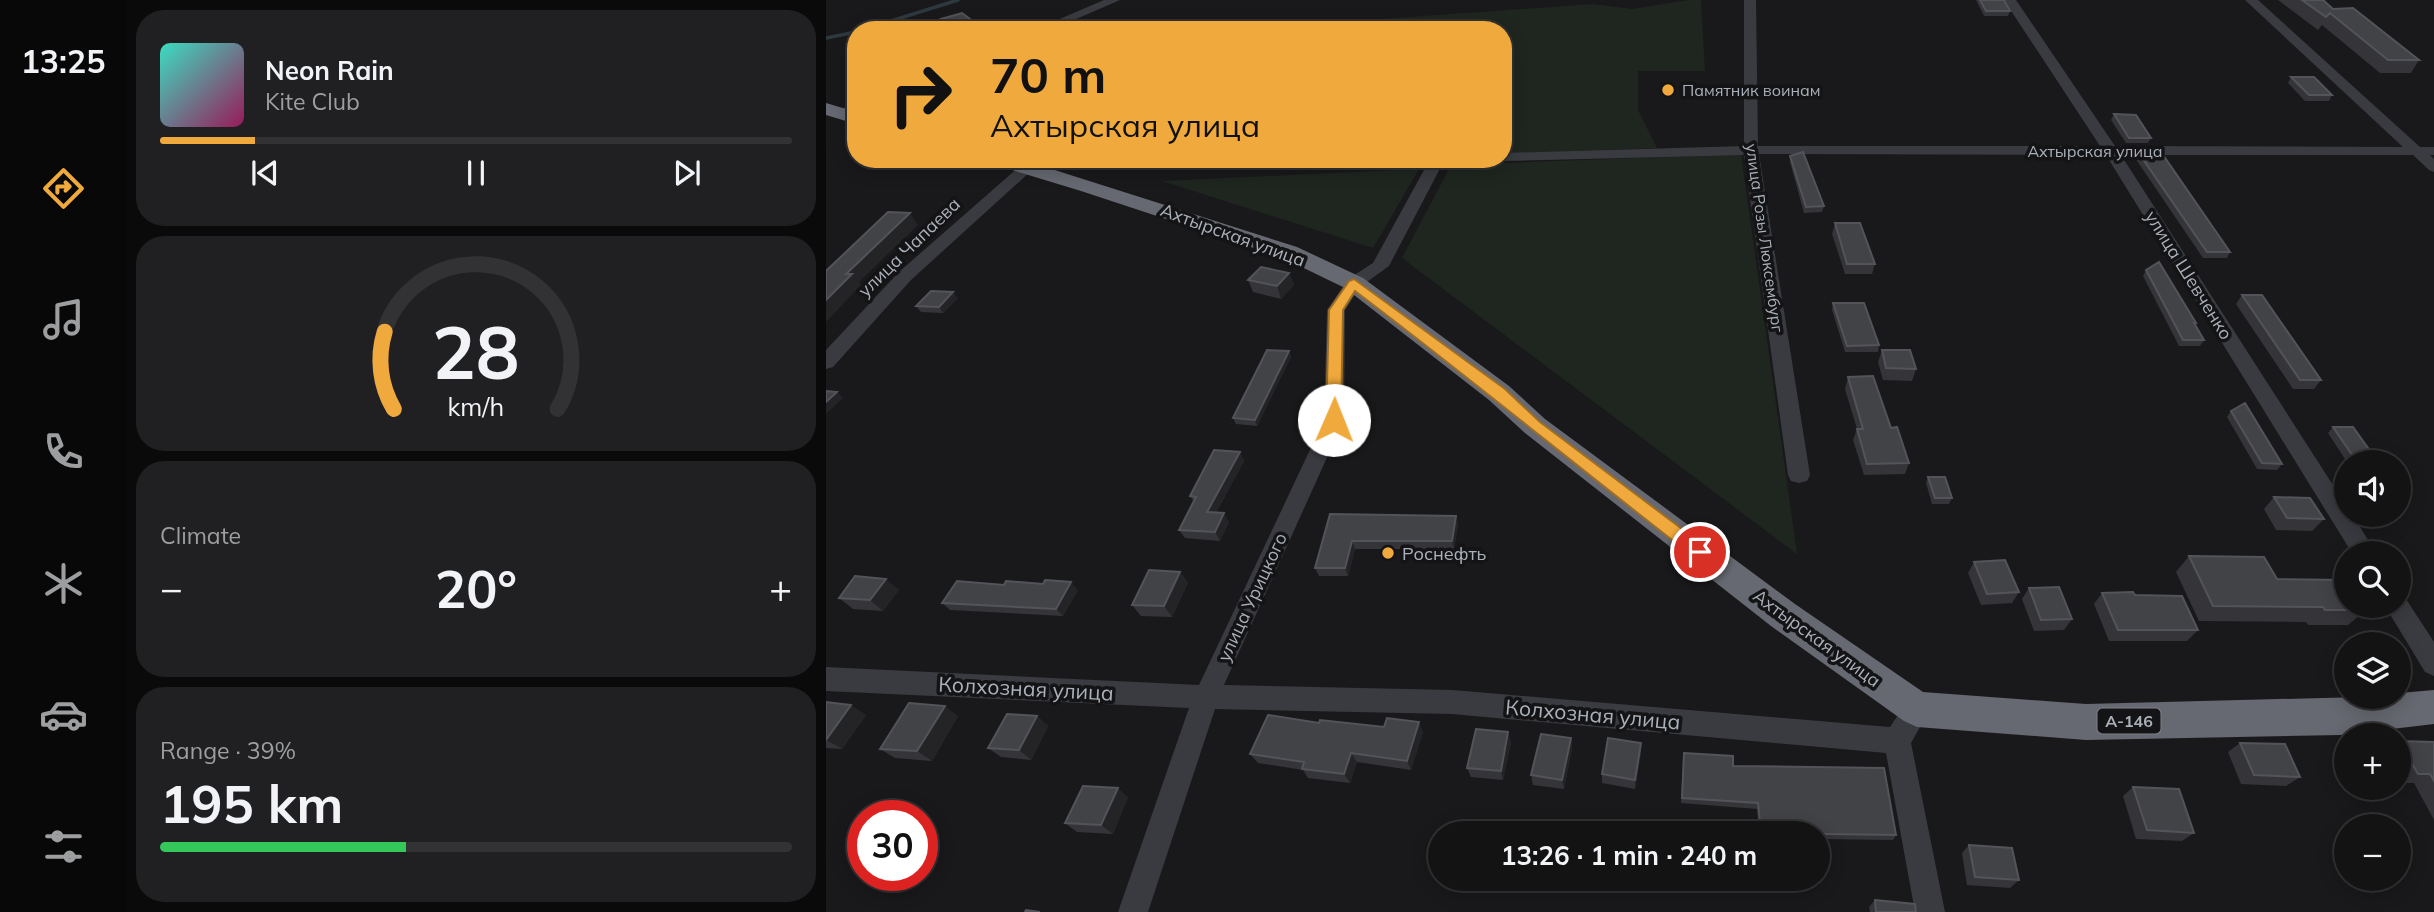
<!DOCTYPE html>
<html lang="en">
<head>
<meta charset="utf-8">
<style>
  body { margin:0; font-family:Mulish,sans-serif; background:#202022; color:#f1f3f6; height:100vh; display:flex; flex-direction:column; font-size:26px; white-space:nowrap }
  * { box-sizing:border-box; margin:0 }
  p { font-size:23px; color:#9d9ea0 }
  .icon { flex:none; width:38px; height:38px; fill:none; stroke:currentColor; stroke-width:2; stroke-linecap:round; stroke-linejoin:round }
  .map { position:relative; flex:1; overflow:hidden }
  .details { display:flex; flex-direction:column; gap:10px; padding:10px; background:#0a0a0b; width:700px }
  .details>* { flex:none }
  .banner { position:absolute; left:21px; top:21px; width:665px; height:147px; border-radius:28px; box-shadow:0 4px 18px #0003,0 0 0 2px #323234; background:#f0a93c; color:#111; overflow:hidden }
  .tools { position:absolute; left:1508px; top:450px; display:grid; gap:14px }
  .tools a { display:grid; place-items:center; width:77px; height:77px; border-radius:50%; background:#131314; box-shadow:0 4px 18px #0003,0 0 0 2px #323234; font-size:35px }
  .speed { position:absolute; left:21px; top:800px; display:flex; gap:14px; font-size:35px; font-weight:700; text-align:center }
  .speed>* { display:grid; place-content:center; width:91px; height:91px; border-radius:50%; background:#131314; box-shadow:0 4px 18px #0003,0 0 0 2px #323234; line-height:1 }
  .speed .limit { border:10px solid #d22; background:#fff; color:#111 }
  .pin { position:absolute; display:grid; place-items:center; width:60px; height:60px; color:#fff; margin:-30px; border:4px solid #fff; border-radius:50%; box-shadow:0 2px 7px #0007 }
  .me { position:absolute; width:77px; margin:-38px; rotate:1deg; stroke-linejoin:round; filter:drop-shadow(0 0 5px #0008) }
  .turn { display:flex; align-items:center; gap:24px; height:147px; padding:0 28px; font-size:32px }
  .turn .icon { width:91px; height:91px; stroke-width:2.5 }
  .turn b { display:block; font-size:49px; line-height:60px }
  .big { font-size:52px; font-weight:700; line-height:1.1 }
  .details .tile { flex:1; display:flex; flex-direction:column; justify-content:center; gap:10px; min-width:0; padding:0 24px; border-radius:28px; background:#202022 }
  .details .dial { align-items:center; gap:0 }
  .dial svg { height:182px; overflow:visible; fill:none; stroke:#323234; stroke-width:7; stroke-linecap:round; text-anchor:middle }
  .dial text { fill:#f1f3f6; stroke:none }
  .song { display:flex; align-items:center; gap:21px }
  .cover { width:84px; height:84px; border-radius:10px; background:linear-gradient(135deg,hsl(170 70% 55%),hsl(330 70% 35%)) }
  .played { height:7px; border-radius:4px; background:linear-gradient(90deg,#f0a93c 15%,#323234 15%) }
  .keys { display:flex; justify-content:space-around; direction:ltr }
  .heat { display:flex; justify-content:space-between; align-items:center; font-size:38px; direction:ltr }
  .charge { height:10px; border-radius:5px; background:linear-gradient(90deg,#34c759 39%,#323234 0) }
  .trip { position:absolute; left:602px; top:821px; width:402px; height:70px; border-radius:35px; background:#131314; box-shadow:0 4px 18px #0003,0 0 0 2px #323234; font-weight:700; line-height:70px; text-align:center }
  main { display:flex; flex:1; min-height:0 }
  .dock { display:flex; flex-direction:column; width:126px; justify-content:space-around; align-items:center; background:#080808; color:#9d9ea0 }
  .dock .icon { width:49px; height:49px }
  .dock .current { color:#f0a93c }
  .dock b { font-size:32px; color:#f1f3f6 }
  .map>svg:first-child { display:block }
</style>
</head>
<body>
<main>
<nav class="dock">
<b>13:25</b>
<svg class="icon current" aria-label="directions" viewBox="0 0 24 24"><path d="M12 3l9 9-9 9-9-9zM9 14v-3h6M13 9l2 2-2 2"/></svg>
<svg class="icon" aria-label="music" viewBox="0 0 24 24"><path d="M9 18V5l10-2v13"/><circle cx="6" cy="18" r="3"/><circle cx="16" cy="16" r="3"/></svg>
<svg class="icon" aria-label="phone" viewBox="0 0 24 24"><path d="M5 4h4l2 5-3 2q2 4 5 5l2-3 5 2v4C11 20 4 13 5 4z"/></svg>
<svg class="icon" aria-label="climate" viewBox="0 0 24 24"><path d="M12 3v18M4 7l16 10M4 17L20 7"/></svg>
<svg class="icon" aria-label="car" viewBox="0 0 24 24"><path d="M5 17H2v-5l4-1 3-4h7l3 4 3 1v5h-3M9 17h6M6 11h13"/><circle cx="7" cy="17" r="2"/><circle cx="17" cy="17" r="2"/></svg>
<svg class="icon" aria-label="filters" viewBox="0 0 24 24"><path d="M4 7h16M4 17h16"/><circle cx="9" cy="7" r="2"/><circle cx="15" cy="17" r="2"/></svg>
</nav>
<section class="details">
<div class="tile">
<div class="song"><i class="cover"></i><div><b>Neon Rain</b><p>Kite Club</p></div></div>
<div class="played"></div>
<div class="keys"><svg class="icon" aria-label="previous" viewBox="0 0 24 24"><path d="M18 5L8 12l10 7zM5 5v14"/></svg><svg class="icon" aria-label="pause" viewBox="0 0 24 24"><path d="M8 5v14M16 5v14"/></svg><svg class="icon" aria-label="next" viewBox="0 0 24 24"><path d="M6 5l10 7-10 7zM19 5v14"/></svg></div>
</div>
<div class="tile dial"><svg viewBox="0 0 100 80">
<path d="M14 69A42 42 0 1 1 86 69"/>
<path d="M14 69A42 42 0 0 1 10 35" stroke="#f0a93c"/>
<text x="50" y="56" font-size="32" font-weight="700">28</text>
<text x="50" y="72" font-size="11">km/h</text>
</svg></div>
<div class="tile"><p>Climate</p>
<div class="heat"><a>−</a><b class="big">20°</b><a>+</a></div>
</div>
<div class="tile"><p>Range · 39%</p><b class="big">195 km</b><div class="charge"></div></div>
</section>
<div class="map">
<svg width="1608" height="912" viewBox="0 0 1608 912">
  <rect width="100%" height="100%" fill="#19191b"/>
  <path fill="#1e261f" d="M863,0H875L879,71H812V110L831,148L677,154V30H399L767,4L806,9Z
    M915,154L971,554L576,258L625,165Z
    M323,159H553L323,169Z
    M593,169L547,248L336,181Z"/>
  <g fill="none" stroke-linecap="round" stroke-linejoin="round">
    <path stroke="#2e393f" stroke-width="3.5" d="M36,30L132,0
      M0,38L30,32"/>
    <path fill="#3a3b40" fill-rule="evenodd" d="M278,0H294L225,30H208Z
      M918,0H930L932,146H1274L1178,0H1190L1289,146L1577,147L1419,0H1432L1594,147H1608V155H1604L1608,159V172L1603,170L1587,155H1295L1521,507V514H1526L1550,553H1526L1280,155L933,154L984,475L981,481L973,483L965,481L962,475L918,155L677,161L671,159H677V153L918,146Z
      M30,102V111L14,117L7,113Z
      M604,159H619L563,266L534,287L519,310L518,420L398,685L626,690L1064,727L1082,700L1091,697L1100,700L1104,709L1085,743L1119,912H1089L1060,753L626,714L389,709L322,912H292L363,708L0,691V667L373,685L498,420L501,310L522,279L547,263Z
      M200,163L205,165L208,168L205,171L85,280L7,367L0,369V350L73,272L195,165Z
      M1573,596L1580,599L1608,642V676L1599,672L1559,606H1573Z"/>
    <path fill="#666971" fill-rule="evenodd" d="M0,103L30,112V124L0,115Z
      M160,159H194L471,247L537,278L683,386L719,419L969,604L1097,692L1260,704L1573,696V693L1608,690V724L1515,735L1260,740L1091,727L1078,721L945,626L699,433L663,400L519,288L455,257L255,191L163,163Z"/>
  </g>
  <path fill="#353539" d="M1150,0H1178L1184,11L1182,16H1158Z
    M1452,0H1497L1507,9L1593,60L1585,73H1554L1496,25L1492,30Z
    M115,19L155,30H121Z
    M1465,77L1506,95L1503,101H1479L1462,83Z
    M1288,114L1325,138L1322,143H1300L1285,120Z
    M1312,152L1404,252L1401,258H1377L1309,158Z
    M964,156L998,206L996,212L978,213L964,162Z
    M1009,223L1049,264L1046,274H1019L1006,234Z
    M1320,270L1370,323L1369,324L1378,340L1374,346H1353L1317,276Z
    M463,273L468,285L455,299L427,292L422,280Z
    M1416,295L1495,380L1488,389H1467L1410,304Z
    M132,298L117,313L95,312L90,306Z
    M1007,303L1053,345L1052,352H1019L1006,310Z
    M1056,350L1090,369L1086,381L1057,380L1052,362Z
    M463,351L465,357L431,426L410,424L407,418Z
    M1022,377L1065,428L1083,463L1079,474L1038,475L1027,440L1031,429L1019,389Z
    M1405,411L1456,464L1451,470L1431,469L1401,417Z
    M1507,427L1552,462H1521L1502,433Z
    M414,452L418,461L390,513L403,522L394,541L359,538L353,530L368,502L364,496Z
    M1102,477L1126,498L1123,504H1106L1100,483Z
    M1448,497L1498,519L1486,531L1450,530L1438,509Z
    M504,514L630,516L632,524L628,549H529L522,576H493L489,568Z
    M1363,556L1451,579L1540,610L1522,625H1482L1480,622L1373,621L1350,572Z
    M1148,562L1193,592L1186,603L1155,605L1142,573Z
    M354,572L362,583L346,617L315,616L306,605Z
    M178,585L252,590L237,616L124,610L116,603Z
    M1203,588L1246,619L1238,630L1208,631L1196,599Z
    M73,590L57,611L27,609L13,598Z
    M1276,593L1372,630L1361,641H1283L1268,604Z
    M0,702L40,715L16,749L0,748Z
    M132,716L106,761L69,758L54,749Z
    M211,716L222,726L205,760L175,757L162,748Z
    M493,723L597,732L585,770L531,762L524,783L482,778L477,770L432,763L424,754Z
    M682,732L685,742L677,780L645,777L641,768Z
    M745,738L746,748L738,789L707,785L705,775Z
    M1573,741L1608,742V820L1588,783H1576L1573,778Z
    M1414,743L1474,777L1460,786L1415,784L1402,752Z
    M815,753L809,789L776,783V774Z
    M857,758L907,766L1070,835L1067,840L992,839V833H933L931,809L855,803Z
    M1307,787L1368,833L1356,841L1310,839L1297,796Z
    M302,797L287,834L251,832L239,823Z
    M1143,845L1193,880L1184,888L1141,885L1136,853Z
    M1049,900L1090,912H1044L1043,907Z"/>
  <path fill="#242427" d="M152,25L155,30H138Z
    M84,213L92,225L33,282L35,285L0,322V300L20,274Z
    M463,273L468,285L455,299L451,286Z
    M127,292L132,298L117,313L113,307Z
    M463,351L465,357L431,426L429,420Z
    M11,392L17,398L0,414V402Z
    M414,452L418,461L386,520L381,512Z
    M398,513L403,522L394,541L389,532Z
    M630,516L632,524L628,549L626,541Z
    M526,541L529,549L522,576L519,568Z
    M354,572L362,583L346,617L338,606Z
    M60,579L73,590L57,611L44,600Z
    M245,582L252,590L237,616L230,609Z
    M25,705L40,715L16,749L0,740Z
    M119,706L132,716L106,761L91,751Z
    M211,716L222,726L205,760L193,750Z
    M593,722L597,732L585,770L581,761Z
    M682,732L685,742L677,780L675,771Z
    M745,738L746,748L738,789L736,780Z
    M815,743V753L809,789V780Z
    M525,753L531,762L524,783L518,774Z
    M292,788L302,797L287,834L275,825Z"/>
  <path fill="#424347" stroke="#525459" stroke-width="2" d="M1154,0H1178L1184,11H1160Z
    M1476,0H1497L1507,9L1527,8L1593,60H1562L1504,13L1500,17Z
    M136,13L152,25L138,30H129L115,19Z
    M1465,77H1488L1506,95H1483Z
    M1288,114L1310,115L1325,138H1303Z
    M977,152L998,206L980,207L964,156Z
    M1312,152H1335L1404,252H1381Z
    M62,212L84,213L20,274H26L0,300V271Z
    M1009,223H1034L1049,264H1021Z
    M1333,262L1370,323H1368L1378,340H1357L1320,270Z
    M435,267L463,273L451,286L422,280Z
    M105,291L127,292L113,307L90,306Z
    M1416,295H1436L1495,380H1474Z
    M1007,303H1038L1053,345L1021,346Z
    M441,350L463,351L429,420L407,418Z
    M1056,350H1084L1090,369L1060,368Z
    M1047,376L1065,428L1071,427L1083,463L1041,464L1031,429H1037L1022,377Z
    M0,391L11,392L0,402Z
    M1419,403L1456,464L1436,463L1405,411Z
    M1507,427H1527L1552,462H1531Z
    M388,450L414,452L381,512L398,513L389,532L353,530L370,497L364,496Z
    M1102,477H1119L1126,498H1109Z
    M1448,497L1484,498L1498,519L1461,518Z
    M504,514L630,516L626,541H526L519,568H489Z
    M1363,556L1438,557L1451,579L1521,580V606H1537L1540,610H1499L1497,607L1387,606Z
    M1179,560L1193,592L1161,594L1148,562Z
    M323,570L354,572L338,606L306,605Z
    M29,576L60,579L44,600L13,598Z
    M219,580L245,582L230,609L116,603L131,581L178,585L180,581L217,584Z
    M1233,587L1246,619L1215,620L1203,588Z
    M1307,592L1309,595L1356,596L1372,630H1292L1276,593Z
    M0,702L25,705L0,740Z
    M83,703L119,706L91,751L54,749Z
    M181,714L211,716L193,750L162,748Z
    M442,715L493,723L494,720L558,727L561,718L593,722L581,761L525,753L518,774L476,769L478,762L424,754Z
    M650,729L682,732L675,771L641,768Z
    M715,734L745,738L736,780L705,775Z
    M782,738L815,743L809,780L776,774Z
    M1573,741L1608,742V781L1604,774H1592Z
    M1414,743L1459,744L1474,777L1428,775Z
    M858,753L907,756V766L1058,768L1070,835L935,833L932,803L856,798Z
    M257,786L292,788L275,825L239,823Z
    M1307,787L1353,789L1368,833L1321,830Z
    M1143,845L1186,848L1193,880L1149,877Z
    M1049,900L1089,904L1090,912H1050Z
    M200,910L214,912H199Z"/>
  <path fill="#f0a93c" stroke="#9c6e27" stroke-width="2" d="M528,279L679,389L714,422L880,547L883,552L880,557L874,559L868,557C754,469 644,378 529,291L517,310L515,420L508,425L502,424L500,420L503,310L523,281Z"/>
  <g fill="#f0a93c" stroke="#141416" stroke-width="2.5">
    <circle cx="842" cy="90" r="7"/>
    <circle cx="562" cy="553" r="7"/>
  </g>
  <g text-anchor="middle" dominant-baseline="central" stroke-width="7" stroke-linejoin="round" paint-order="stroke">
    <g font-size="16" fill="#abb1ba" stroke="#141416" text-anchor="start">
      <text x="856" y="90">Памятник воинам</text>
    </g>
    <g font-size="16" fill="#abb1ba" stroke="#141416">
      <text x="1269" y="151">Ахтырская улица</text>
      <text transform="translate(939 238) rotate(82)">улица Розы Люксембург</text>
    </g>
    <rect fill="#141416" stroke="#7e8289" stroke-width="2" x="1271.5" y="708.5" width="63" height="25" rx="5"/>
    <g font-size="16" font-weight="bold" fill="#abb1ba">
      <text x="1303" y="721">А-146</text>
    </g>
    <g font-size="18" fill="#abb1ba" stroke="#141416">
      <text transform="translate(407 235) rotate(20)">Ахтырская улица</text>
      <text transform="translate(83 247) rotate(-44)">улица Чапаева</text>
      <text transform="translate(1363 275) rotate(58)">улица Шевченко</text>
      <text transform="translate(426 597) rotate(-65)">улица Урицкого</text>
      <text transform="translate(991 638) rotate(36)">Ахтырская улица</text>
    </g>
    <g font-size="18" fill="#abb1ba" stroke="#141416" text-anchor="start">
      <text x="576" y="553">Роснефть</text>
    </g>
    <g font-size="21" fill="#abb1ba" stroke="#141416">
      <text transform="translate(200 688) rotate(3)">Колхозная улица</text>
      <text transform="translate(767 714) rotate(5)">Колхозная улица</text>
    </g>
  </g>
</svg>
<div class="tools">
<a><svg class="icon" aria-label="sound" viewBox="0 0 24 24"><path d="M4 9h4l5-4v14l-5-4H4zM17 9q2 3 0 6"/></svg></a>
<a><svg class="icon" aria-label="search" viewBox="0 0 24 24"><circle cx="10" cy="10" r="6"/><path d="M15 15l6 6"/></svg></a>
<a><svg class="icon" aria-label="layers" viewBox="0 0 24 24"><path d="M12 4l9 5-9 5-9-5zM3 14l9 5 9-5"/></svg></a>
<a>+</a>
<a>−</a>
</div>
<div class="speed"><div class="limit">30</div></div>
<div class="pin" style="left:874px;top:552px;background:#d93025"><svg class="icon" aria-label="arrive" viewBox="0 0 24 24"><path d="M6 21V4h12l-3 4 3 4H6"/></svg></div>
<svg class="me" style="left:508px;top:420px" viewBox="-20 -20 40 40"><circle r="19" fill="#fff"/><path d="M0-13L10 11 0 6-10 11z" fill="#f0a93c"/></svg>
<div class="trip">13:26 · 1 min · 240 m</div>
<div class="banner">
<div class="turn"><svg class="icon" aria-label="right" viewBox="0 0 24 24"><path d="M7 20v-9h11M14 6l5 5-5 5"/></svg><div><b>70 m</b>Ахтырская улица</div></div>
</div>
</div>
</main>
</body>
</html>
